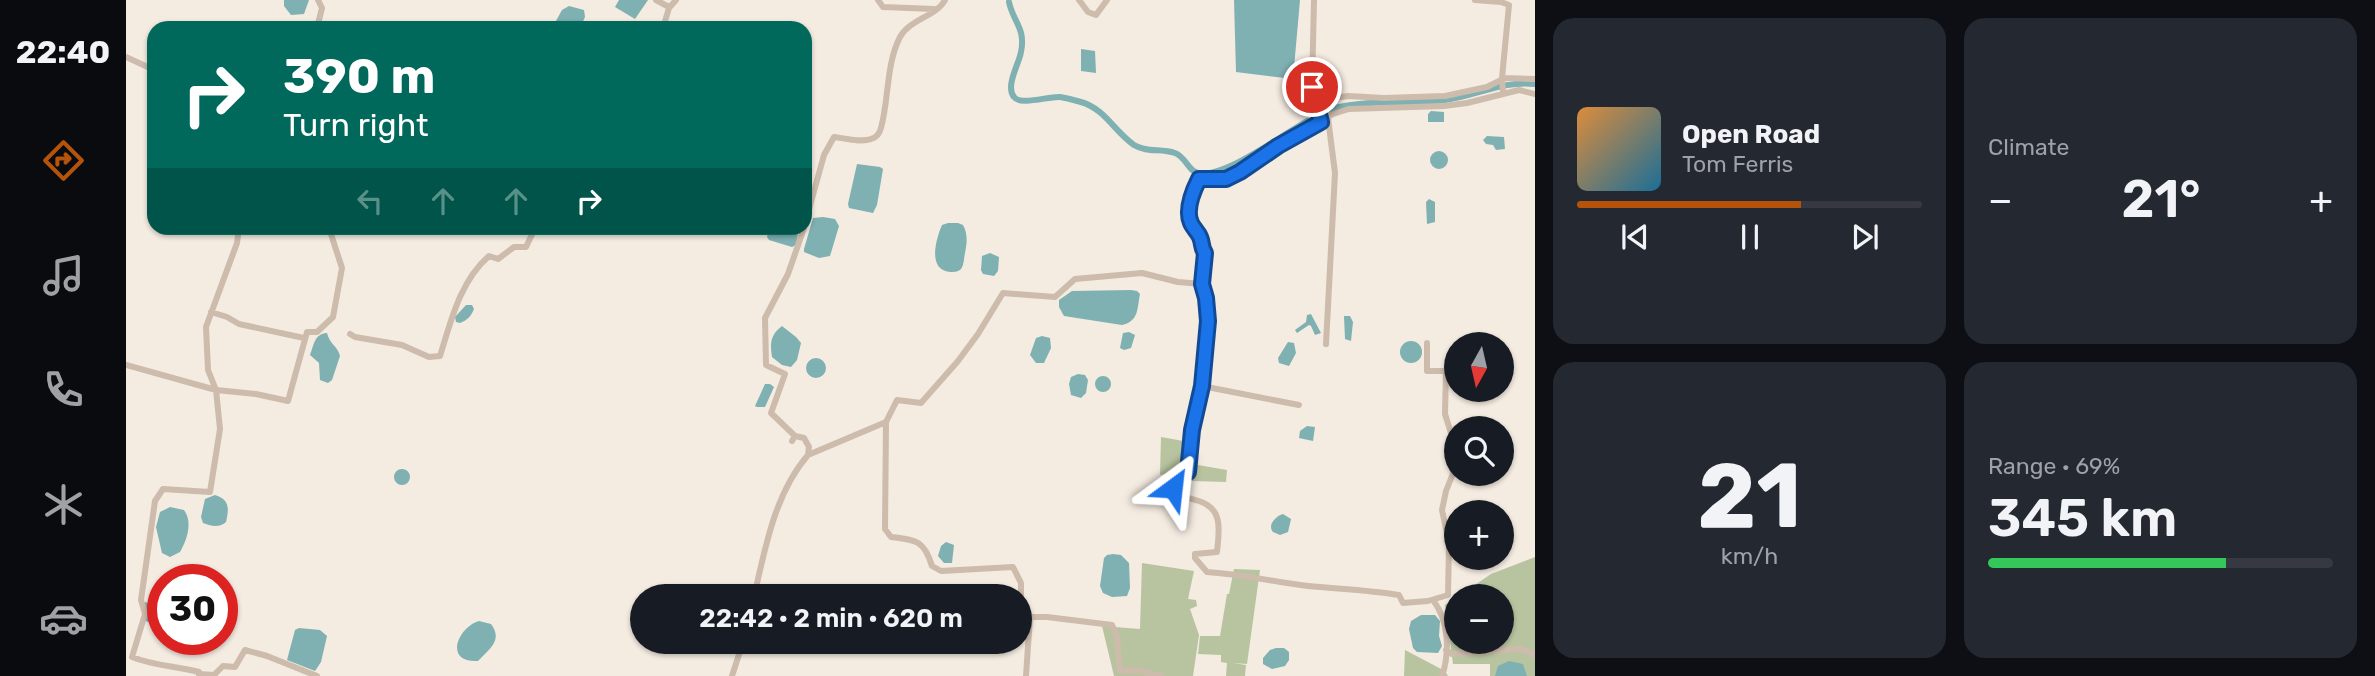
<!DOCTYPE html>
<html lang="en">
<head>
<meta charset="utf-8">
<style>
  body { margin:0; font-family:Rubik,sans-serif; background:#242831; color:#f1f3f6; height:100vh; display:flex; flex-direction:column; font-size:26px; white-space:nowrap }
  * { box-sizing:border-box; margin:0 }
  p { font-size:23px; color:#9ea1a6 }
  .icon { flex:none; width:38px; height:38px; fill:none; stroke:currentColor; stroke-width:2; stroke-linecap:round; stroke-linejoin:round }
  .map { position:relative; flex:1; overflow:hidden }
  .details { display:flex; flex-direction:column; gap:18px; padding:18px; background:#0d0f14; width:840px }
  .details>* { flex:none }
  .hud { position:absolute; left:21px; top:21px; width:665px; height:214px; border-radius:21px; box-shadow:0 2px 5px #0004; background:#00695c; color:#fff; overflow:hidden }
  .needle { width:46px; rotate:188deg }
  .tools { position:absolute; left:1318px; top:332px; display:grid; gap:14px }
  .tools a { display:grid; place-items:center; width:70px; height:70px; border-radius:50%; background:#171b24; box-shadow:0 2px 5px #0004; font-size:35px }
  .speed { position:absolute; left:21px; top:564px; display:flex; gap:14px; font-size:35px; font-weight:700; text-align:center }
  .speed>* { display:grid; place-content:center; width:91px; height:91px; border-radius:50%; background:#171b24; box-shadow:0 2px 5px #0004; line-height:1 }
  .speed .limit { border:10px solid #d22; background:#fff; color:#111 }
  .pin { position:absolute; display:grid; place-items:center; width:60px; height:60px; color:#fff; margin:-30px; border:4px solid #fff; border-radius:50%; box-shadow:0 2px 7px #0007 }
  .me { position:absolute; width:77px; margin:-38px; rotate:30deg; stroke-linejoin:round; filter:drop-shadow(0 0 5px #0008) }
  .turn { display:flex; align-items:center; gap:24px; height:147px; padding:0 21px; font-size:32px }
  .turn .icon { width:91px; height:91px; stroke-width:2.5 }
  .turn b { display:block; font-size:49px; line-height:60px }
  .lanes { display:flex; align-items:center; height:66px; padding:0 21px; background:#0003; justify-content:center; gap:35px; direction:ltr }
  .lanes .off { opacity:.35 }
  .big { font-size:52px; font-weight:600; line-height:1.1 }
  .details .card { flex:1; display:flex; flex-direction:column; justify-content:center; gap:10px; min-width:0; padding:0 24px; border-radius:21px; background:#242831 }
  .details .dial { align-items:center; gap:0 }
  .dial b { font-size:91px; line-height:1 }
  .song { display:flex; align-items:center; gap:21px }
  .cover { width:84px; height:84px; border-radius:10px; background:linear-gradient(135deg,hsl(30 70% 55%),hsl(200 70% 35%)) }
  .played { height:7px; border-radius:4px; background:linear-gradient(90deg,#b45309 65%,#363941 65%) }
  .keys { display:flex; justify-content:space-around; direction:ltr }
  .heat { display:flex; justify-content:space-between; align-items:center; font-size:38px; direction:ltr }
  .charge { height:10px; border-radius:5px; background:linear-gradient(90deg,#34c759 69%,#363941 0) }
  .details .tiles { flex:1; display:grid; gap:18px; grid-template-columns:repeat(2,1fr) }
  .trip { position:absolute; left:504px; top:584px; width:402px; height:70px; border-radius:35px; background:#171b24; box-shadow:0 2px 5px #0004; font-weight:600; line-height:70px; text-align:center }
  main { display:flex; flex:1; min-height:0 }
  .dock { display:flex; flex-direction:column; width:126px; justify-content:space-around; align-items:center; background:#090b0e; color:#9ea1a6 }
  .dock .icon { width:49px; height:49px }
  .dock .on { color:#b45309 }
  .dock b { font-size:32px; color:#f1f3f6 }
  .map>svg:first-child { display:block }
</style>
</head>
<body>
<main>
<nav class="dock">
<b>22:40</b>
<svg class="icon on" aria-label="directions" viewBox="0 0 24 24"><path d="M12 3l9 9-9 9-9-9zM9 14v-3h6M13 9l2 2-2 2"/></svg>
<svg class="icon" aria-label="music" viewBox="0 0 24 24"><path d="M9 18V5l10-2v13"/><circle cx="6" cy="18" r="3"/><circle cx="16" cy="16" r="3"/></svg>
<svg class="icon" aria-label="phone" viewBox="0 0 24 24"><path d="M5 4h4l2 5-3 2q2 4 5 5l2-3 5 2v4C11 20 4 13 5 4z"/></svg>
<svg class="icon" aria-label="climate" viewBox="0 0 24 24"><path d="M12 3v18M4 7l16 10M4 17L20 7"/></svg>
<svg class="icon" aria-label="car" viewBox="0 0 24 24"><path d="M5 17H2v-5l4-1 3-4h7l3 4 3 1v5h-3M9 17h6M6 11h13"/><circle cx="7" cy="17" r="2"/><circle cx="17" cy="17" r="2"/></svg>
</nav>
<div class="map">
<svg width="1409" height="676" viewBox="0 0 1409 676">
  <rect width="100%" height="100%" fill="#f4ebe1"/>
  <path fill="#b8c4a0" d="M1035,437L1063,442L1059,472L1034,475Z
    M1066,464L1101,470L1100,482L1066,481Z
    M1409,557V676H1364V664H1327L1319,605L1330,597V642H1376V597H1331L1365,574Z
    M1016,563L1068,571L1062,599L1070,600L1071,606L1064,609L1073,635L1067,676H988L976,626L1014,629Z
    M1108,569L1134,570L1121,664L1107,663L1120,665L1119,676H1100L1101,663L1095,662V655L1072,654L1074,636H1094L1101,594H1103Z
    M1279,650L1319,671L1322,676H1278Z"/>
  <path fill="#7fb0b2" d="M158,0H183L178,14L165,15L158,6Z
    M493,0H522L509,19L489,7Z
    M1108,0H1174L1167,79L1110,72Z
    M443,6L458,10L459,17L454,28H426L436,10Z
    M955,49L969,51L970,73L955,71Z
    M1305,111L1318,112V122H1302V114Z
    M1361,136L1378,137L1379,149L1370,150L1367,145L1360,144L1357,140Z
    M1304 160a9 9 0 1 1 18 0a9 9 0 1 1-18 0Z
    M731,164L754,167L757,169L751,205L747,213L723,208L722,204Z
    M1303,199L1309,202V222L1301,224L1300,202Z
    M697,217L709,219L713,226L704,256L693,258L678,252V249L687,218Z
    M822,223H832L837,225C842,234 841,243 839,253C838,257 838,265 835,269C832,272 828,272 824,272C801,270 810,239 816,225Z
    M643,228H673L670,245L666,247L643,240L641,237Z
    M864,253L873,257L872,271L868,276L857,274L855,270L856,256Z
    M1005,290L1011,291L1014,294C1011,309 1013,321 996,325L938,316L933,307V300L946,291Z
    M340,305H346L348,309C345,316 342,320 334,323L330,322L329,317Z
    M1185,314L1195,333L1189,335L1185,326L1183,325L1171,333L1169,330L1180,322L1181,315Z
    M1218,316H1224L1227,322L1225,341L1219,339Z
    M656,326L670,337L675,343L671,360L665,367L656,365L646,357C644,344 644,335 656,326Z
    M1003,332L1009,335L1005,348L998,350L994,348L997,333Z
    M201,333C204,345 211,345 214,356L206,380L202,383L194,380L193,363L184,355C188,345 188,334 201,333Z
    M916,336L924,338L925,348L918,363H910L904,355L910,338Z
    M1274 352a11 11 0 1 1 22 0a11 11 0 1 1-22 0Z
    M1162,342L1168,343L1170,353L1163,366L1153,363L1152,358Z
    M680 368a10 10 0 1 1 20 0a10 10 0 1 1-20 0Z
    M952,374L959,375L962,380L960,393L955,398L945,395L943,384L945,377Z
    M969 384a8 8 0 1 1 16 0a8 8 0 1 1-16 0Z
    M639,384H644L648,387L639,407H631L629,406Z
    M1181,426L1189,427L1187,441L1173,438L1174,431Z
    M268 477a8 8 0 1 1 16 0a8 8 0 1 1-16 0Z
    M89,495C104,500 103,508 100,522C94,528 84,526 77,523L75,517L79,499Z
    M44,507L58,510C67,522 61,540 54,552L44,557L36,553L30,527L34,512Z
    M1157,514L1165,519L1162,532L1154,535L1147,532C1141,525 1150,516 1157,514Z
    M820,542L828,545L826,563H818L812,556L815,546Z
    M987,554L995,555L1003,563L1004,588L1001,596L986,597L977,593L974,586L978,558L981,555Z
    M19,602L37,608V629L20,621Z
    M1295,615H1309L1314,621L1313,636L1316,646L1312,653L1291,652L1287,648L1283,629L1285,621Z
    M353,621L365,624C377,640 364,648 352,661C317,663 332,627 353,621Z
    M173,628L194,630L201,636L195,662L189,671L161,660L169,630Z
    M1150,648H1158L1163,652V660L1159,666L1146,669L1137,664V658L1144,650Z
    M1383,661L1397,664L1401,676H1369L1372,666Z"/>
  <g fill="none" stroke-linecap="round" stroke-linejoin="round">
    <path stroke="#7fb0b2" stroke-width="6" d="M883,2C887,22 900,28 895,52C893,64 879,86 888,97C895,106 923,96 934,97C941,98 948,100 955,102C979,109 988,131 1008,145C1021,153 1035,148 1049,153C1060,157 1062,171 1072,173C1097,179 1158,134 1181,121
      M1195,112C1235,98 1277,105 1319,100C1350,96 1378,80 1409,84"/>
    <path stroke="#cdbbac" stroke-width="6" d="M530,0L543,7
      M752,0L757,7L808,9
      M953,0L962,12L970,15L981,0
      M1188,0L1186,87L1195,122
      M1349,0L1375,2L1383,5L1376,78L1377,93
      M191,28L196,8L192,0
      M537,28L543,8L550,0
      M0,57L28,70
      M1189,101L1222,96L1258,98L1319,96L1361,87L1379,78L1409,79
      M679,224L698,155L708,137C718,138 735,143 745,139C750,138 754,133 755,128C763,99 760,64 774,37C784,19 811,16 819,0
      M85,312L101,317L113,324L178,338
      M224,334L229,337L276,345L303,357L314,356C325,321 334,281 363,256L372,259L388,247H400L409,228
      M1301,343V371H1320L1319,414L1330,449
      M1200,344L1209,173L1202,118
      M0,365L90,390L130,394L162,401L181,332H191L207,317L216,268L203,228
      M1076,386L1173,405
      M760,422L759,529L765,537C790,540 798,540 806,566L815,571L887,567L895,583V612L904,617
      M669,436L645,413L659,374L640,365L639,318L662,274L678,228
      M666,441L669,436L678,438L683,447L682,455
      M1330,466L1320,491L1316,510L1323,543L1322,595L1302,601L1277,603L1273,595C1243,590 1213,589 1182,586C1148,582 1115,574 1081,572L1069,558V554L1091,552C1093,531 1098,509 1073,501C1063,498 1056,497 1047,491C1046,481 1054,476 1062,472L1066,430L1076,386L1082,321L1080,297L1076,284L1079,253L1076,248L1075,239L1064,221V202L1073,179H1100L1114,172L1134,161L1152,146L1207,114L1223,109L1318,106L1341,103L1393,90L1409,94
      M628,597C639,548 649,493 682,455L760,422L771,400L795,403L832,361L852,334L877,293L929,297L949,279L1016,273L1052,282L1076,284
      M1307,600C1323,621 1324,652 1316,676
      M1320,650L1326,654L1395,649L1409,655
      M73,672C50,666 28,666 6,657L19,614L15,600L29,501L37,489L84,492L94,429L90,390L82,370L80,327L111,243L113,228
      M73,674L88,675L97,666L109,667L119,650L141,656L191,676
      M606,676L617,642
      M900,676L904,617H921L986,625L991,637L994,671L1011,670L1035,676"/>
  </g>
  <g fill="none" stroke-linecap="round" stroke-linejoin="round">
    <defs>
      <path id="route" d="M1047,488L1054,476L1062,472L1066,430L1076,386L1082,321L1080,298L1076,284L1079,253C1075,247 1077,244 1074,237C1072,232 1067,228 1065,223C1059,210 1067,191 1073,179H1100L1114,172L1152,146L1195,122L1186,87"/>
    </defs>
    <use href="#route" stroke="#114b97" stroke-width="18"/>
    <use href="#route" stroke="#1a73e8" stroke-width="12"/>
  </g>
</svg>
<div class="tools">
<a><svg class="needle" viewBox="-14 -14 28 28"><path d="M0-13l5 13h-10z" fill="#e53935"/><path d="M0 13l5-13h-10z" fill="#9ea1a6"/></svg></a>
<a><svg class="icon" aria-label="search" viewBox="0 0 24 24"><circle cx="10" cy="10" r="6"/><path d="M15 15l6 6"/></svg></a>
<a>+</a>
<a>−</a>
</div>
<div class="speed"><div class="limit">30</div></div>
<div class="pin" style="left:1186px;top:87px;background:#d93025"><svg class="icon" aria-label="arrive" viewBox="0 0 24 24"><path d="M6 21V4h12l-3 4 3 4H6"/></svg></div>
<svg class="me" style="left:1047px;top:488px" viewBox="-20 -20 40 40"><path d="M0-17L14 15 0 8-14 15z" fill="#1a73e8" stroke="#fff" stroke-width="4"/></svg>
<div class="trip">22:42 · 2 min · 620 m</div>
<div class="hud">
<div class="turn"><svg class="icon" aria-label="right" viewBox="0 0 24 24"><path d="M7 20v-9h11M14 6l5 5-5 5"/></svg><div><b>390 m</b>Turn right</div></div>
<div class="lanes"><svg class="icon off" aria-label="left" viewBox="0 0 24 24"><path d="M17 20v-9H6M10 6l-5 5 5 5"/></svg><svg class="icon off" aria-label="ahead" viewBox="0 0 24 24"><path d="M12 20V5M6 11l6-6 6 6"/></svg><svg class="icon off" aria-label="ahead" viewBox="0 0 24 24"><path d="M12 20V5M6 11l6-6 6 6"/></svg><svg class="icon" aria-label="right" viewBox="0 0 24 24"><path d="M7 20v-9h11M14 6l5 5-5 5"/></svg></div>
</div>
</div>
<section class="details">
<div class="tiles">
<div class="card">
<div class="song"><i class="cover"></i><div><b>Open Road</b><p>Tom Ferris</p></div></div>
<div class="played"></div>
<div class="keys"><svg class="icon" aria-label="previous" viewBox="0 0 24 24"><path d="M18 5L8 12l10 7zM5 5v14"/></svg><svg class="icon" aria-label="pause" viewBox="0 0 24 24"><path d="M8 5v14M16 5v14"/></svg><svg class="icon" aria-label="next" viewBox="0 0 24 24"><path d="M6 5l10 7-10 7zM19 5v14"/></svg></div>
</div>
<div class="card"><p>Climate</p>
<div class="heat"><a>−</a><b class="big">21°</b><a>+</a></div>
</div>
<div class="card dial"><b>21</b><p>km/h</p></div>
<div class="card"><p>Range · 69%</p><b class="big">345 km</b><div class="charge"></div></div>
</div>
</section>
</main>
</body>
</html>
